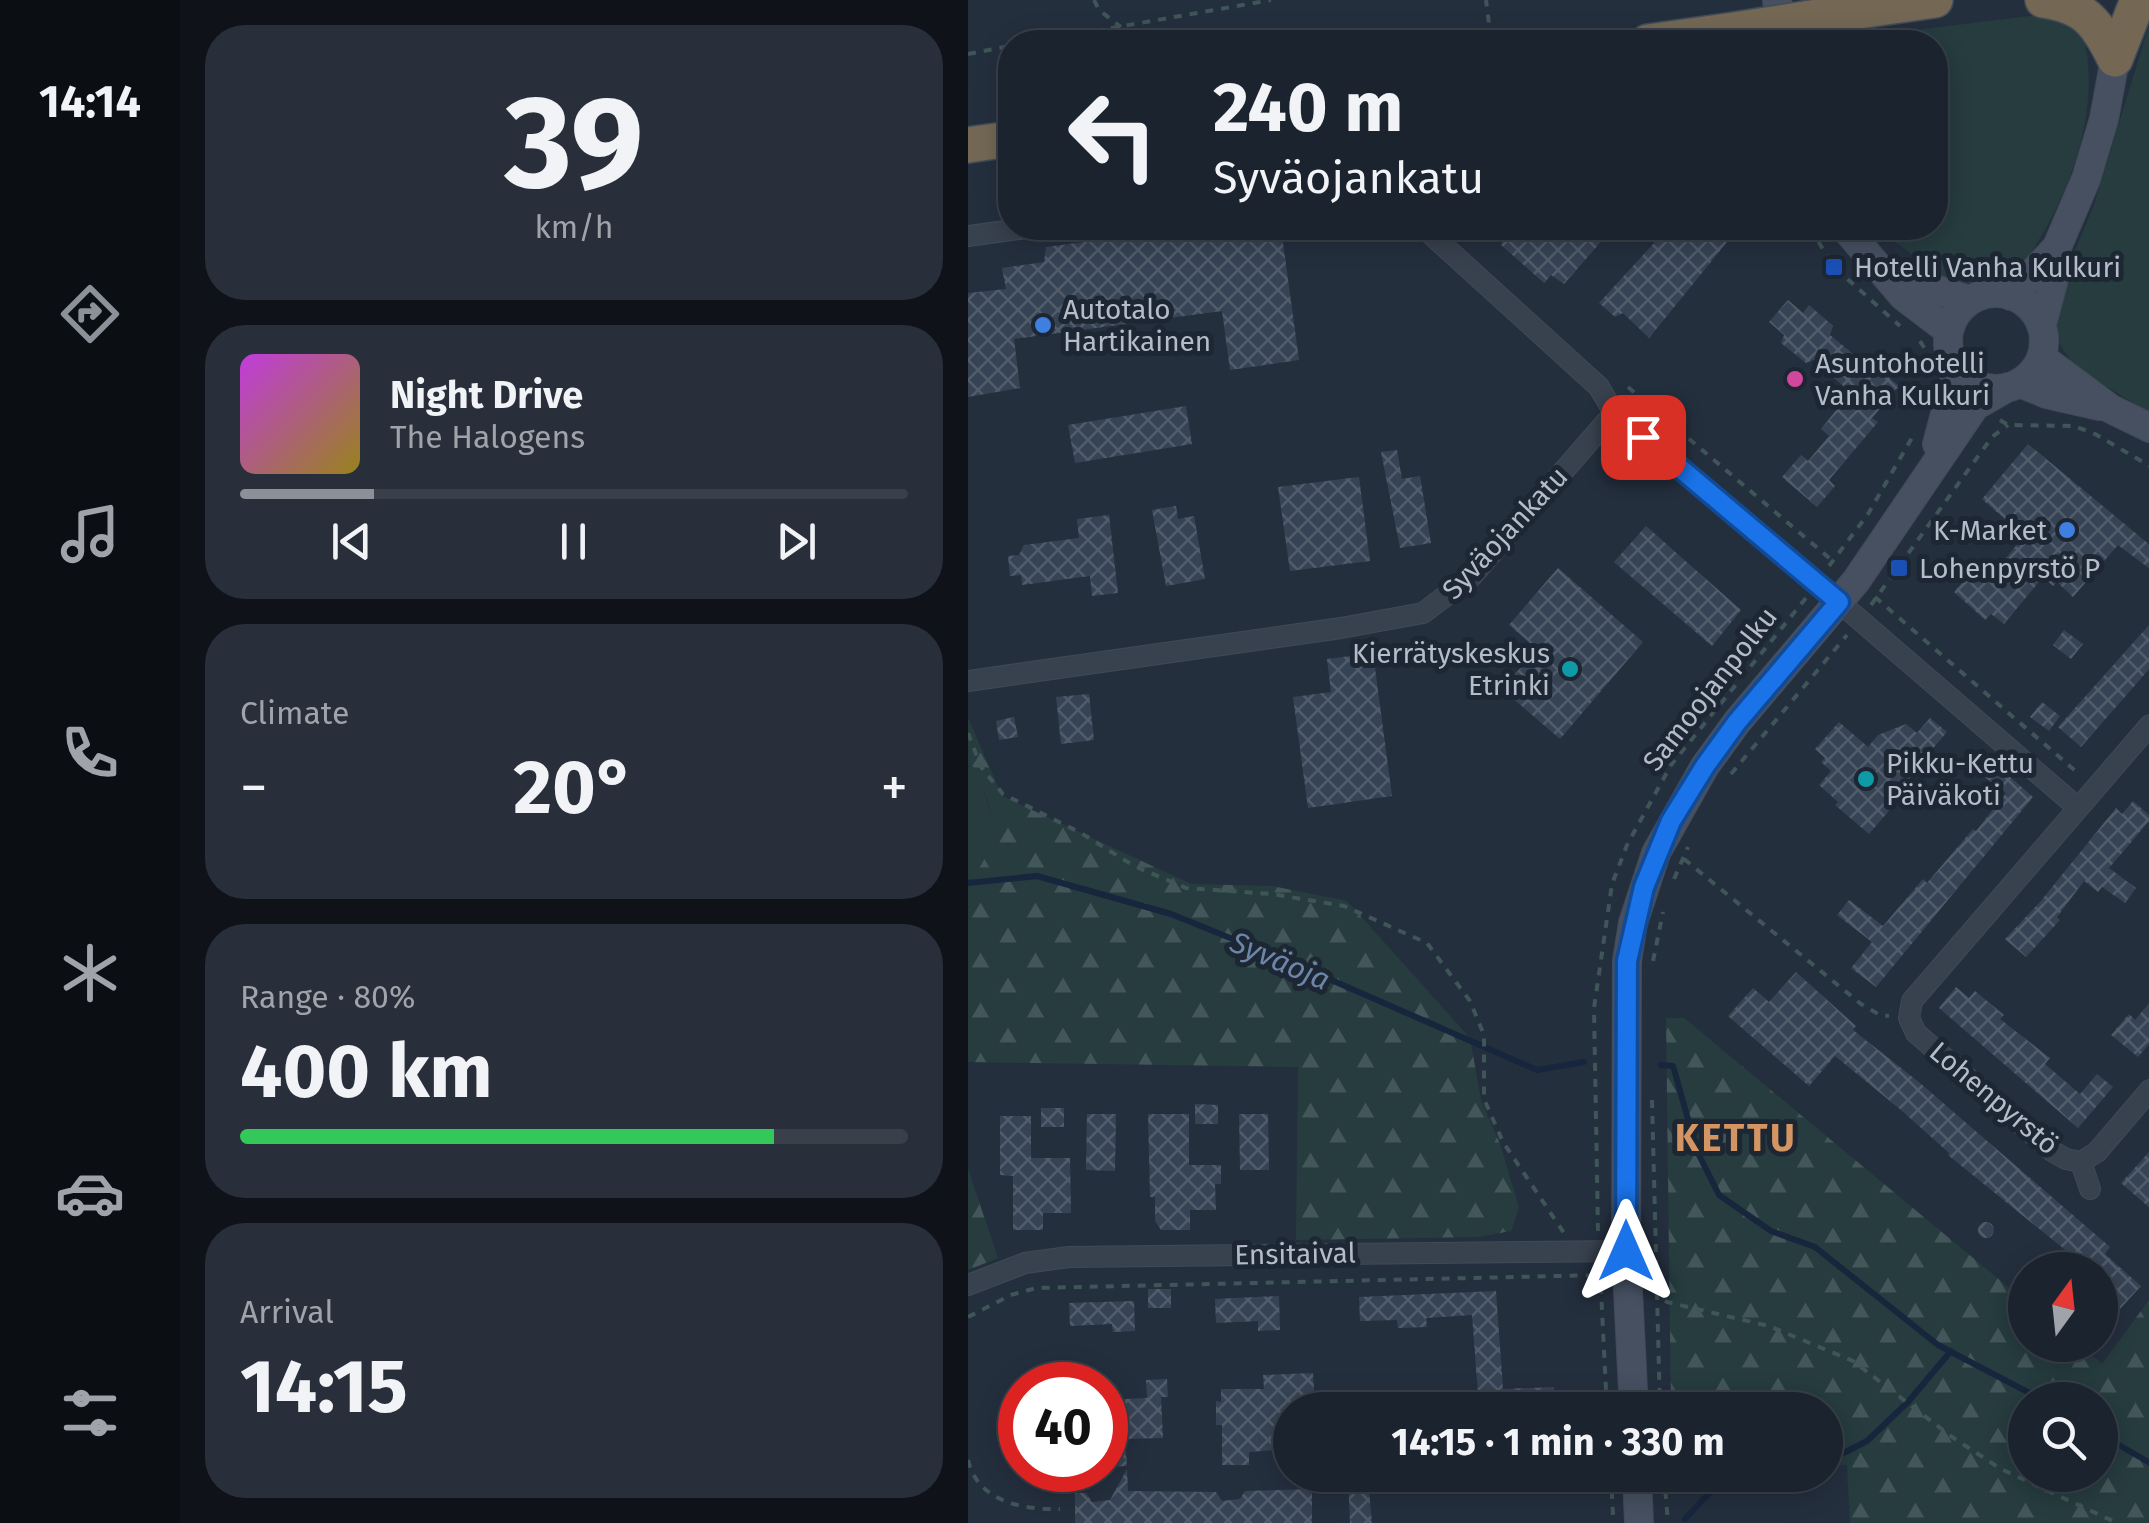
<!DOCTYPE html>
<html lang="en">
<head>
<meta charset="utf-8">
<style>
  body { margin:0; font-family:"Fira Sans",sans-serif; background:#282f3a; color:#f1f3f6; height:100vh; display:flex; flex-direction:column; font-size:38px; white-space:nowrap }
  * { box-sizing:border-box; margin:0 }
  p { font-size:32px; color:#a0a4aa }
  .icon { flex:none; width:55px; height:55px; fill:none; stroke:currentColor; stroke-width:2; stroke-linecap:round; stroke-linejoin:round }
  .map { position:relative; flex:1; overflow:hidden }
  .sheet { display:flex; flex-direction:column; gap:25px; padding:25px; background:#0f1319; width:788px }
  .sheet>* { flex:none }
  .hud { position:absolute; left:30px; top:30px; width:950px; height:210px; border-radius:40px; box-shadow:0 5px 25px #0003,0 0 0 2px #39404a; background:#1b232e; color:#f1f3f6; overflow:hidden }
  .needle { width:65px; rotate:15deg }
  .fabs { position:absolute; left:1040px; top:1252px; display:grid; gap:20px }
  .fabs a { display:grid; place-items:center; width:110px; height:110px; border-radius:50%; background:#1b232e; box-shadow:0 5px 25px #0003,0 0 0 2px #39404a; font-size:50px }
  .speed { position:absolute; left:30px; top:1362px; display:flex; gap:20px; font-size:50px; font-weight:700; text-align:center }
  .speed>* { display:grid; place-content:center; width:130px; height:130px; border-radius:50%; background:#1b232e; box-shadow:0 5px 25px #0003,0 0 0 2px #39404a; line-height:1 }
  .speed .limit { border:15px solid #d22; background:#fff; color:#111 }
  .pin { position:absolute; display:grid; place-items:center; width:85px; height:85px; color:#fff; margin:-42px; border-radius:20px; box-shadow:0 5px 15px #0006 }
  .me { position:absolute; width:110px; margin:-55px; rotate:0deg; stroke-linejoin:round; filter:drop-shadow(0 0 8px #0008) }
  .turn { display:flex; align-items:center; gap:35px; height:210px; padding:0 50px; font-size:45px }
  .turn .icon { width:130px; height:130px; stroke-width:2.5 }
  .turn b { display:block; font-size:70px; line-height:85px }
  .big { font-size:75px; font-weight:700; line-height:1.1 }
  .sheet .widget { flex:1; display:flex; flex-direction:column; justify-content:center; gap:15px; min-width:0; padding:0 35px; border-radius:40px; background:#282f3a }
  .sheet .dial { align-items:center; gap:0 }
  .dial b { font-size:130px; line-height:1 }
  .song { display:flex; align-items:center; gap:30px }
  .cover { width:120px; height:120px; border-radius:15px; background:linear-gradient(135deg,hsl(290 70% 55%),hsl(50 70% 35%)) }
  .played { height:10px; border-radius:5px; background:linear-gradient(90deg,#8c9099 20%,#39404a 20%) }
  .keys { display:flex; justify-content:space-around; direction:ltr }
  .heat { display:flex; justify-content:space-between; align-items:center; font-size:55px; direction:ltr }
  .charge { height:15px; border-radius:8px; background:linear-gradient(90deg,#34c759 80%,#39404a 0) }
  .trip { position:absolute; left:305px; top:1392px; width:570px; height:100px; border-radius:50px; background:#1b232e; box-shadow:0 5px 25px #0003,0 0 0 2px #39404a; font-weight:700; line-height:100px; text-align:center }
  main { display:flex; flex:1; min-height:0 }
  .dock { display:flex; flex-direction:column; width:180px; justify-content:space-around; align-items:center; background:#0b0e12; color:#a0a4aa }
  .dock .icon { width:70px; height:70px }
  .dock .active { color:#8c9099 }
  .dock b { font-size:45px; color:#f1f3f6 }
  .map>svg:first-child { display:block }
</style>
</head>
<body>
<main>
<nav class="dock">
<b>14:14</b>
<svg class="icon active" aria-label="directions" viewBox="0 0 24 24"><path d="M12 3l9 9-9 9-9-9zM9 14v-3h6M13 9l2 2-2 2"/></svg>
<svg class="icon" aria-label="music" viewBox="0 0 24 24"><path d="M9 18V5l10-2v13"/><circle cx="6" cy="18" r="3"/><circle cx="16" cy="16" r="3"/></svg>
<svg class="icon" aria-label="phone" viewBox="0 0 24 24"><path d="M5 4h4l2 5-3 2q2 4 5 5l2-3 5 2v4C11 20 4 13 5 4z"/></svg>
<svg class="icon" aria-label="climate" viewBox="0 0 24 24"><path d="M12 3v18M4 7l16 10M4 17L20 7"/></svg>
<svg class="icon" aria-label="car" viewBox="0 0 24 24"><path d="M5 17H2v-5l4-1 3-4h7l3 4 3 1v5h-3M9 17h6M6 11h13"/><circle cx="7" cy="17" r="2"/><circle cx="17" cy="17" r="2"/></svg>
<svg class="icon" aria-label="filters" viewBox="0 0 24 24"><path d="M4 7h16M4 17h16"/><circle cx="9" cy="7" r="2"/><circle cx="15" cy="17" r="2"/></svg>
</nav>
<section class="sheet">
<div class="widget dial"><b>39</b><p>km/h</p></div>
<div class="widget">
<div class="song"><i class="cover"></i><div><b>Night Drive</b><p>The Halogens</p></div></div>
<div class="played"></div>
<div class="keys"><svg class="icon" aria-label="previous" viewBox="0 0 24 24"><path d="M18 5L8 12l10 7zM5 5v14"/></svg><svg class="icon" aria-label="pause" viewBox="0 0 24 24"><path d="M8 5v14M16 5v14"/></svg><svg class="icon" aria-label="next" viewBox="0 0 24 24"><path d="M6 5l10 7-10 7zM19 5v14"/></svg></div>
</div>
<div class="widget"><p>Climate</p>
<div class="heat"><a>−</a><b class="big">20°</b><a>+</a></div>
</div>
<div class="widget"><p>Range · 80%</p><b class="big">400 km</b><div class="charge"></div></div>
<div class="widget"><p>Arrival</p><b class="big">14:15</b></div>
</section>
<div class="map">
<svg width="1182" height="1523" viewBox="0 0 1182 1523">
  <defs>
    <pattern id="forest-firs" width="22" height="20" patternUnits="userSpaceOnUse" patternTransform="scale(2.5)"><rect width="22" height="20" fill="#263c3f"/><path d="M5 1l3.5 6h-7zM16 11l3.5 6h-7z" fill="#435659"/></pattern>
    <pattern id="building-cross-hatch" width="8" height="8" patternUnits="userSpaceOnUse" patternTransform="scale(2.5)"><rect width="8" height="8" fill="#364354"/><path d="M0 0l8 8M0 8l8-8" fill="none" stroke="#515c6b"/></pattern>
  </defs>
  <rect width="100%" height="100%" fill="#242f3e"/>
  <path fill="#263c3f" d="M1079,14L1115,34C1134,107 1103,194 1062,254C1054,266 1039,276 1028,285L982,282L908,228H968V42H862L865,40Z
    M1181,25V413L1106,366L1088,338L1097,274L1126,205Z
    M0,767H9L38,867L0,880Z"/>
  <path fill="url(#forest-firs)" fill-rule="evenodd" d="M0,718L34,796L223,884L304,886L379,901L502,1038L513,1100L532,1144L551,1208L543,1231L511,1237L328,1240L330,1067L0,1062V883C35,843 27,812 6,767L0,766Z
    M698,1018H716L1057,1301L1058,1345H1111L1134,1364L1181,1300V1523H882L879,1465L858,1466V1410H703ZM1058,1400H1132V1475H1058Z
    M0,1169L30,1258L0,1270Z"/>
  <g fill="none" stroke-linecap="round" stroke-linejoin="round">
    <path stroke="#17263c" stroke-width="6" d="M0,883L69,876L203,914L329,965L569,1070L616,1062
      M693,1065L705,1066L729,1151L751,1195L803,1231L847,1247L970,1345L1075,1400
      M1132,1434L1182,1463
      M858,1462L899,1441L940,1402L983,1351
      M717,1519L758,1475"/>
  </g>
  <path fill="url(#building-cross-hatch)" d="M221,228H313L331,360L262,370L254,311L46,339L52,388L0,397V293L38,289L34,268L76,262L78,247Z
    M528,228H645L596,284L583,275L576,283L533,245L536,237Z
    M670,228H754L764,236L681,338L655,313L647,317L631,303L687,242Z
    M820,300L835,313L841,305L865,326L862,335L900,366L903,363L931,386L904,418L910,422L861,480L867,486L849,507L814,477L833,455L840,461L861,436L853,429L878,398L875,396L880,390L845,360L838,363L813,343L816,335L801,322Z
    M218,406L224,444L107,463L100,425Z
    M1060,444L1182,545V569L1150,545L1105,597L1089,582L1085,586L1075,577L1036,624L1023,614L1017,620L986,592L1012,562L1025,574L1056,536L1014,499Z
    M429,450L434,479L452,476L463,543L432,548L413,452Z
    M391,477L402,561L322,571L310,487Z
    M208,506L210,519L226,516L237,579L198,586L184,510Z
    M141,515L150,593L124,596L122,576L54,585L53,575L42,576L40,556L51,555L56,545L111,538L109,519Z
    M678,526L773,610L744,646L646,562Z
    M590,568L675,642L592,739L534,689L569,649L541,625Z
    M1182,624V668L1113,747L1090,727Z
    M1096,630L1115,644L1103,659L1085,645Z
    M405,653L424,796L340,808L325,697L363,692L359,659Z
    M121,694L126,740L93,744L88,697Z
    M1074,702L1092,716L1081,731L1062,717Z
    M46,717L50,737L31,740L28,721Z
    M962,718L979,732L962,752L965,755L927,793L932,798L901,834L867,805L870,802L851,785L863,771L853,762L857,758L847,749L871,722L900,747L910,735L938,724L949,733Z
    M1010,749L1065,797L908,987L883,968L904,942L869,915L881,900L915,926L955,879L959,883L1005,829L1008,831L1038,793L999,764Z
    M1165,801L1182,816V820L1141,868L1168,888L1157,903L1134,887L1130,892L1116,881L1089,917L1092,920L1058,957L1037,939L1072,902L1148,808L1154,814Z
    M828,972L888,1026L885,1030L952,1083L1142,1247L1137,1254L1173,1286L1132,1331V1270H1122L980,1155L981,1153L933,1110L867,1056L841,1086L760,1016L785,988L801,1002Z
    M988,987L1001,998L1007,991L1036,1015L1032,1019L1082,1058L1077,1064L1112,1094L1129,1074L1145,1087L1110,1128L971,1008Z
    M1182,1002V1043L1170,1057L1143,1035L1161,1014L1167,1020Z
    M227,1104L250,1105V1124H227Z
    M73,1108H96V1127H73Z
    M119,1114H148L147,1171L118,1170Z
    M180,1114H221V1165H253V1184H247L248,1210H222V1230H193L187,1221V1197H182Z
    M271,1114H300L301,1170H272Z
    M32,1116H63V1158H102L103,1213H75V1230H45V1176L32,1175Z
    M1182,1151V1208L1153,1183Z
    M1010 1230a8 8 0 1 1 16 0a8 8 0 1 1-16 0Z
    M180,1289H203V1308H180Z
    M528,1291L535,1389L586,1387L587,1406L499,1410L498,1394H510L504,1315L458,1318L459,1327L430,1328L429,1320L392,1321L391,1297Z
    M311,1296L312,1330L290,1331V1321L248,1323L247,1299Z
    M166,1301L167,1331L145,1332L144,1324L102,1326L101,1303Z
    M345,1373L347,1406L320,1407L322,1449L281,1452V1465H254V1425H248V1401L253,1402V1389H296L295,1375Z
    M199,1379L200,1397H193L195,1438L157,1439L159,1466L138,1467V1400L179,1398L178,1380Z
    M159,1469L160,1491L248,1492L254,1501L272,1499L277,1491L344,1489V1523H107V1493H118L124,1502L142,1500Z
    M380,1475H408L409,1491H401L404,1523H382Z"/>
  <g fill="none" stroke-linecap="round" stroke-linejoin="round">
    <defs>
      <path id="street" d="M456,228L631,387L646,413
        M0,236L59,228
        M0,681L373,628L455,613L504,576L646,413L849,583L1109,807
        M1182,725L944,1001L941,1018L948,1033L1084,1151L1098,1159L1113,1162L1129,1152L1182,1090
        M1113,1162L1122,1189
        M0,1285L57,1263L101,1257L658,1251"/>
      <path id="secondary" d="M809,0L816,42
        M877,228L935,296L981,331
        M917,273L1001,300
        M980 341a48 48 0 1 1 96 0a48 48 0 1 1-96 0Z
        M1043,296L1089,247
        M1074,324L1087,275L1089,247L1118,179L1136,119L1147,59
        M1073,357L1143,409L1182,428
        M1052,383L1079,394L1132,406
        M969,444L989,369
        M666,1410L658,1251L659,961L665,923L688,853L737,766L769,722L888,581L1007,406L1040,387
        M669,1475L671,1523"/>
      <path id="highway" d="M1075,0C1117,6 1129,22 1147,59
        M856,16L967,0
        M680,42L766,30
        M1147,59L1170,0
        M0,145L42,139"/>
    </defs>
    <use href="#street" stroke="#414a57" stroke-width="22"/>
    <use href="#secondary" stroke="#414a57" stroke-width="30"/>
    <use href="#highway" stroke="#434c59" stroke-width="38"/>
    <path stroke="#3f5557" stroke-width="4" stroke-dasharray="8 8" stroke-linecap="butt" d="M126,0L131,10L153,27
      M64,42L303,0
      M508,42L523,39L518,0
      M0,54L42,46
      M842,228L866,267L932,326
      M952,341L965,362
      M660,387L866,562
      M1032,420L1040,425L1106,426L1127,434L1182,466
      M861,566L900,514L945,436
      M907,597L1112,775
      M903,605L1024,437L1040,425
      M0,733L13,767L35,794L113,833L166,866L218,888L304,894L376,906L459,943L502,1001L516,1035V1099L535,1142L596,1233
      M763,774L879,635
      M716,859L893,1004L912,1015L921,1016
      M706,879L720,847
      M685,961L695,912
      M684,1100L692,1410
      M630,1231L626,1008L644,884L659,845L703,765L838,598
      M632,1270L639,1410
      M685,1290L699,1302L801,1326L885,1361L984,1437L1033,1469L1149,1523
      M0,1317L43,1295L68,1288L634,1275
      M0,1460C10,1502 55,1510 92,1509
      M643,1475L645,1515
      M696,1475L700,1523"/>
    <use href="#street" stroke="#38414e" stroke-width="20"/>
    <use href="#secondary" stroke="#465061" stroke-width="28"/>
    <use href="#highway" stroke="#746855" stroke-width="35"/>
    <defs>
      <path id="highway-bridge" d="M766,30L856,16"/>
    </defs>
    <use href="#highway-bridge" stroke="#434c59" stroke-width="38" stroke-linecap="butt"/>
    <use href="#highway-bridge" stroke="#746855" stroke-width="35"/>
  </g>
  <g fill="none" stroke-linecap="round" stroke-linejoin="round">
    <defs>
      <path id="route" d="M658,1251L659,961L676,887L703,821L737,766L769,722L871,602L675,437"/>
    </defs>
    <use href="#route" stroke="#114b97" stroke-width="25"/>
    <use href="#route" stroke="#1a73e8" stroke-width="18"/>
  </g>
  <g fill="#1a4fb4" stroke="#1d2633" stroke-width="4">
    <rect x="856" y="257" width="20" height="20" rx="5"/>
    <rect x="921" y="558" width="20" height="20" rx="5"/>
  </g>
  <g fill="#3f7fe0" stroke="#1d2633" stroke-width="4">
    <circle cx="75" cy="325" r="10"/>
    <circle cx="1099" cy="530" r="10"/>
  </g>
  <circle fill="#d1479c" stroke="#1d2633" stroke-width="4" cx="827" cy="379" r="10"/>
  <g fill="#0f9aa8" stroke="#1d2633" stroke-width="4">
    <circle cx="602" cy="669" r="10"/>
    <circle cx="898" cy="779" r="10"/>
  </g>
  <g text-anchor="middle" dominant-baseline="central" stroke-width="10" stroke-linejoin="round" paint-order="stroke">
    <g font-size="28" fill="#b4bcc9" stroke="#1d2633" text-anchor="start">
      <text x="886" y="267">Hotelli Vanha Kulkuri</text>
      <text x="95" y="309">Autotalo<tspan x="95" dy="32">Hartikainen</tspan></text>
      <text x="847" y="363">Asuntohotelli<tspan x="847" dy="32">Vanha Kulkuri</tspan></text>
      <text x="1079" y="530" text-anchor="end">K-Market</text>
      <text x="951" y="568">Lohenpyrstö P</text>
      <text x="582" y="653" text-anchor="end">Kierrätyskeskus<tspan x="582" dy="32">Etrinki</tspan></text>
      <text x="918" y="763">Pikku-Kettu<tspan x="918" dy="32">Päiväkoti</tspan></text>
    </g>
    <g font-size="28" fill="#b4bcc9" stroke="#1d2633">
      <text transform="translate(537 533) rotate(-47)">Syväojankatu</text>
      <text transform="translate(742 689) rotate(-52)">Samoojanpolku</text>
      <text transform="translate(1026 1098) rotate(40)">Lohenpyrstö</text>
      <text transform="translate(327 1254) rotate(-1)">Ensitaival</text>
    </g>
    <g font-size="30" font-style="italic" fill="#6d86a8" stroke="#1d2633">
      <text transform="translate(312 961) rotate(23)">Syväoja</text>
    </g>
    <g font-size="38" font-weight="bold" letter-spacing="2.5" fill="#d59563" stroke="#1d2633">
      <text x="768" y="1138">KETTU</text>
    </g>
  </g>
</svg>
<div class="fabs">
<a><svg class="needle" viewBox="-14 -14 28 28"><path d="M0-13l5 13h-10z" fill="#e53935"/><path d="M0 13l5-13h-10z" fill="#a0a4aa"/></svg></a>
<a><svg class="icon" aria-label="search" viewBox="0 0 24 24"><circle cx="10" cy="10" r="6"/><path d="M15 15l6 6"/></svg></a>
</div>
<div class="speed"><div class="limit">40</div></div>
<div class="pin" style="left:675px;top:437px;background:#d93025"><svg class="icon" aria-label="arrive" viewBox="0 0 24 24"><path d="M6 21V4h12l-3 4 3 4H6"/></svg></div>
<svg class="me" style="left:658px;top:1251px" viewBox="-20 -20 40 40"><path d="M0-17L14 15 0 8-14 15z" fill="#1a73e8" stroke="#fff" stroke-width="4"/></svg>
<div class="trip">14:15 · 1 min · 330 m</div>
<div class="hud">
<div class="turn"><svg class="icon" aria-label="left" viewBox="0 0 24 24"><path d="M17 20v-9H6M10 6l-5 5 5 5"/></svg><div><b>240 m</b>Syväojankatu</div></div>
</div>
</div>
</main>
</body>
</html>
